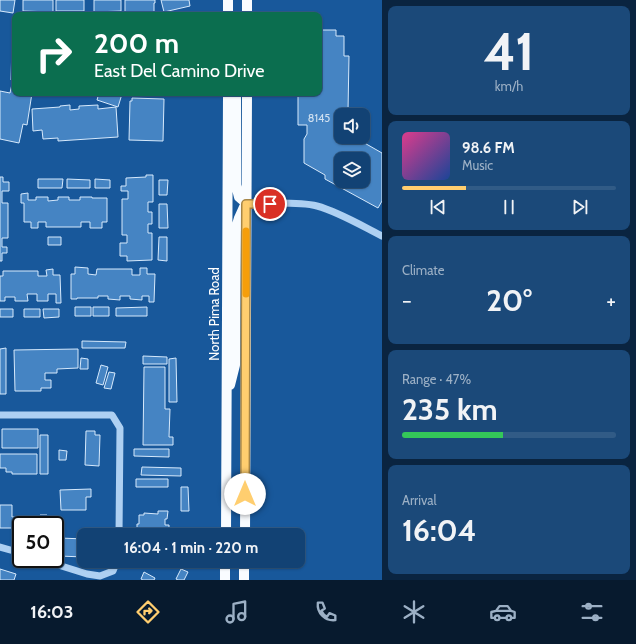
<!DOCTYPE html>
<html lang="en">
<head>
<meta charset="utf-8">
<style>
  body { margin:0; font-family:Cabin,sans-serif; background:#1b4979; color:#f1f3f6; height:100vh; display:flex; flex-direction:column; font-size:15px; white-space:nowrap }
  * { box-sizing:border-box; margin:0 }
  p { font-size:13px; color:#9cb0c5 }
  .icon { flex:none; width:22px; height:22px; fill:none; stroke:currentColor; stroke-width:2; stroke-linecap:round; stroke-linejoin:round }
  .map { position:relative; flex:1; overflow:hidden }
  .drawer { display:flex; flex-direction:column; gap:6px; padding:6px; background:#0a2440; width:254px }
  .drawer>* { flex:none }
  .hud { position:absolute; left:12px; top:12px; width:310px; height:84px; border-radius:8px; box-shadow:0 1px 3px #0004,0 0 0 1px #315b86; background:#0b6e4f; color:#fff; overflow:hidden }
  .controls { position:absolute; left:334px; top:108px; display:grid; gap:8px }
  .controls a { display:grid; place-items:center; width:36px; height:36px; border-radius:8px; background:#124274; box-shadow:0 1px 3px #0004,0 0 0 1px #315b86; font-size:20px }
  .speed { position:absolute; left:12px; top:516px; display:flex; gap:8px; font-size:20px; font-weight:700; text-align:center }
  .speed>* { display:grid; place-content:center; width:52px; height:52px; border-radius:50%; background:#124274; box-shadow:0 1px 3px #0004,0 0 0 1px #315b86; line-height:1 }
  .speed .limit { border:2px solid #111; border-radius:6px; background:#fff; color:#111 }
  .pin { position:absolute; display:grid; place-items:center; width:34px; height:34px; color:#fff; margin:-17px; border:2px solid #fff; border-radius:50%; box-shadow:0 1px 4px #0007 }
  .me { position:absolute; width:44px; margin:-22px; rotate:0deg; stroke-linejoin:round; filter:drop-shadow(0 0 3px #0008) }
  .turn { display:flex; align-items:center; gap:14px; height:84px; padding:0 16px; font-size:18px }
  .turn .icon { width:52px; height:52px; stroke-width:2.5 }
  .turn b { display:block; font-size:28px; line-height:34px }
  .big { font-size:30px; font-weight:700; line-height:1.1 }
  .drawer .tile { flex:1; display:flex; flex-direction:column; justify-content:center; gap:6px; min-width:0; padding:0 14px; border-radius:8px; background:#1b4979 }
  .drawer .dial { align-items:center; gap:0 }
  .dial b { font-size:52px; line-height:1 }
  .song { display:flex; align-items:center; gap:12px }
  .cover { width:48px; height:48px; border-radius:6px; background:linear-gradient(135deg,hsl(330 70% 55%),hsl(220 70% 35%)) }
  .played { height:4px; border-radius:2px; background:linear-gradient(90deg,#ffce6f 30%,#315b86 30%) }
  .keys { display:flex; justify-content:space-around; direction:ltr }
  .heat { display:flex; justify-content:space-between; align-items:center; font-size:22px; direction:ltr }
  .charge { height:6px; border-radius:3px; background:linear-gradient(90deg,#34c759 47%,#315b86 0) }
  .trip { position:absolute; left:77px; top:528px; width:228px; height:40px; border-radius:8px; background:#124274; box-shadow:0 1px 3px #0004,0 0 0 1px #315b86; font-weight:700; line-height:40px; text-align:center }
  .dock { display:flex; height:64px; justify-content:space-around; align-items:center; background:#071a2e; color:#9cb0c5 }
  .dock .icon { width:28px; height:28px }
  .dock .on { color:#ffce6f }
  .dock b { font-size:18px; color:#f1f3f6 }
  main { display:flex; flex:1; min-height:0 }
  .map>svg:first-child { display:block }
</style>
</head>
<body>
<main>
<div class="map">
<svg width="382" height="580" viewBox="0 0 382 580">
  <rect width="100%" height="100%" fill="#18589b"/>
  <path fill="#4584c3" stroke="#d6e9fc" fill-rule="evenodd" d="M0,0H15L13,13L0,11Z
    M23,0H53V12L23,11Z
    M56,0H84V11H56Z
    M94,0H121V11L94,12Z
    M125,0H155V3H154V15H125Z
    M161,0H189L190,6L164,12Z
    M319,30H336V36H344V56H349L348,111H339V142L342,144L346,137H354L382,153V201L378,208L325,179V175L304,163V139L307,134V125H298V93H319ZM341,159H363V181H341Z
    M12,44L15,45V80H11Z
    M12,84L15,85V93H32L27,125L23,124L19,143L0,139V91L10,93Z
    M99,93L122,94L118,107L97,100Z
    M132,98L164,99L163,141L129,140L130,101H132Z
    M70,105V110L79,109V106L98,105V109L116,107L118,137L58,141V138L43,139L42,130L33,131L32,109L60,107V106Z
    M146,175H153V202H148V212H152V224H148V233H152V260L127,261V256H120V243H127V235H122V199H128V191H121V186H126V178L146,177Z
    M0,177H3V182H9V191H2V203H8V238H2V247H7V253H2V261H0Z
    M38,179H63L62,188H38Z
    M67,179L90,180V188H67Z
    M95,179L110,180V188H95Z
    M159,180H168L167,195H159Z
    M28,193V200H36V197H48V201L58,200V197H69V200H80V197H92V198H107V222H102V228H90V222H81V227H46V222H38V228H31V222H24V203H21V194Z
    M159,204H167L168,228H159Z
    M48,237H61V245H48Z
    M159,237H167V261L158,260Z
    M75,267L88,268V274L96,275L97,269H132V275H140V268H147V274H155L154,302H149V296H142V300L130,299V296H120V300L108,299V296H98V298H77V299H71V274H75Z
    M53,269V275H60L61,303H56V294H48V301H37V294H27L28,301H15V297H5V301H0V276H3V271H38V276H47L46,270Z
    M75,307H91V316H75Z
    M93,307H109V316H93Z
    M147,307V316H116V308Z
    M0,309H13V317H0Z
    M24,309H40V317H24Z
    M43,309H59V317L44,318Z
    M82,341L126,342L125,348H82Z
    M6,348V394H0V349Z
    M78,349V368L57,369V373H45V380H51V388H41V391H15L14,350Z
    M143,356L167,357V364H143Z
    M81,358L88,359V369H80Z
    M176,358L177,402H169V359Z
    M101,365L108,367L103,385L96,383Z
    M144,367H165V409H170L169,437H173V445H143Z
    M109,372L115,373L111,389L104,388Z
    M2,429H38V448H2Z
    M86,431H95V435H100L99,466L85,465Z
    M40,435H48V474H40Z
    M134,449H169V457L134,456Z
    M59,450L67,451L66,460H59Z
    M0,454H37V474H12V472H6V468H0Z
    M142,467L181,468V476L141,475Z
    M136,479H168V487H136Z
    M181,487H188L189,511H181Z
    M91,489V497H86V510H61L60,490Z
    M0,505H12V517L31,516V524H38V525H21V535H12V528H0Z
    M158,511H168L167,519H165V525H169V535H137V524H139V515H144V513L158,514Z
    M40,515H47L48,525H41Z
    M60,538L84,539V557L59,556Z
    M0,569L16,574L14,580H0Z
    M181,569L188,572L184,580H178L176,579Z
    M144,572L155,578L154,580H143L141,579Z"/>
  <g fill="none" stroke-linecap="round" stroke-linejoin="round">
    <path stroke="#aed0f2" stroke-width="7" d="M246,203C267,204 297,201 317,206C339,212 362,226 382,236
      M0,415H112L120,428L119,535
      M0,547L21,553
      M39,559L87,574L100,576L113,571L117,561"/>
    <path stroke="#f9fcff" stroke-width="10" d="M228,15V0
      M247,15V0
      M236,93V185L239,197L246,203
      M230,385L235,365L236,228L239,218L244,207
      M226,535L228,93
      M245,535L247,93
      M225,580V561
      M244,580V561"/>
  </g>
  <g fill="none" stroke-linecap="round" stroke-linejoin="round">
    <defs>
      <path id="route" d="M245,494L246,204H270"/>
    </defs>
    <use href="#route" stroke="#a68648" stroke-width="10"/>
    <use href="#route" stroke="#ffce6f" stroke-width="7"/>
    <path stroke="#f59e0b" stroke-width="7" d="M246,294V231"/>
  </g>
  <g text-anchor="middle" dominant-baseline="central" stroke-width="3" stroke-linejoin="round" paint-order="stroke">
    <g font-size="11" fill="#d0e0f0">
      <text x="319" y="118">8145</text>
    </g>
    <g font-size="13" fill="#fff" stroke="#18589b">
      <text transform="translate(214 314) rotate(-90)">North Pima Road</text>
    </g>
  </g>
</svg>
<div class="controls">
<a><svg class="icon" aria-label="sound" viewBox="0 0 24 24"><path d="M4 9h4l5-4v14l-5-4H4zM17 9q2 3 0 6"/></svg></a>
<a><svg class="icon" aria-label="layers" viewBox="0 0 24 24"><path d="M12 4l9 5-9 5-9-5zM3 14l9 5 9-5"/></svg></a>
</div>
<div class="speed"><div class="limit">50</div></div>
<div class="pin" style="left:270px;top:204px;background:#d93025"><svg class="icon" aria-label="arrive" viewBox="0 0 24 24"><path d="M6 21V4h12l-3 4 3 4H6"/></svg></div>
<svg class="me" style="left:245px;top:494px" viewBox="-20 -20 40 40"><circle r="19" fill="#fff"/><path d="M0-13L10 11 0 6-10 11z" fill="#ffce6f"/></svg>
<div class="trip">16:04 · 1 min · 220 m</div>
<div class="hud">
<div class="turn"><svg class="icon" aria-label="right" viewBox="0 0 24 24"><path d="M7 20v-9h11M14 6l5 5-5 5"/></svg><div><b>200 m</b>East Del Camino Drive</div></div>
</div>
</div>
<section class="drawer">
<div class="tile dial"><b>41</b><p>km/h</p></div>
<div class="tile">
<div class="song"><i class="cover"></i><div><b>98.6 FM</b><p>Music</p></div></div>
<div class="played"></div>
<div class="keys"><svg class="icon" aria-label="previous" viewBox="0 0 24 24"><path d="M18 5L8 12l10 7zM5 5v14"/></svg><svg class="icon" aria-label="pause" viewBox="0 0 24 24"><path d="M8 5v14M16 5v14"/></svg><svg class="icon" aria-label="next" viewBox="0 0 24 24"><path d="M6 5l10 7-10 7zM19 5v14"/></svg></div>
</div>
<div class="tile"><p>Climate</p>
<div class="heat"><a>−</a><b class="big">20°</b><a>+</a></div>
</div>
<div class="tile"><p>Range · 47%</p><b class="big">235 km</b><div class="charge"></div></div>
<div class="tile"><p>Arrival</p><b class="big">16:04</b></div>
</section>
</main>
<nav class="dock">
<b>16:03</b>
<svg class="icon on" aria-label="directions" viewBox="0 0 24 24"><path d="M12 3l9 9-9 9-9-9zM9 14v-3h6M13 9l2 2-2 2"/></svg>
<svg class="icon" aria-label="music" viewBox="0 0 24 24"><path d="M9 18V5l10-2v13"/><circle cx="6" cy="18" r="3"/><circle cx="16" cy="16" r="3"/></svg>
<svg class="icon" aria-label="phone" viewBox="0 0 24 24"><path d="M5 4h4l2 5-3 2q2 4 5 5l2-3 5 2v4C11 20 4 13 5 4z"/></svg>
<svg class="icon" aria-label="climate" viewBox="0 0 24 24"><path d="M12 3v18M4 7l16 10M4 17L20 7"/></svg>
<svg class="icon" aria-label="car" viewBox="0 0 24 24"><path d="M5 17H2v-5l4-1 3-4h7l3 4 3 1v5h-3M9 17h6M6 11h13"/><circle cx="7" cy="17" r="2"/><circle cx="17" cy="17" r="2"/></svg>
<svg class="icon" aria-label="filters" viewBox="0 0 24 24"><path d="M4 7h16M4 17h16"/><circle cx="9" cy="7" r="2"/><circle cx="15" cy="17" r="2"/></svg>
</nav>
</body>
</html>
